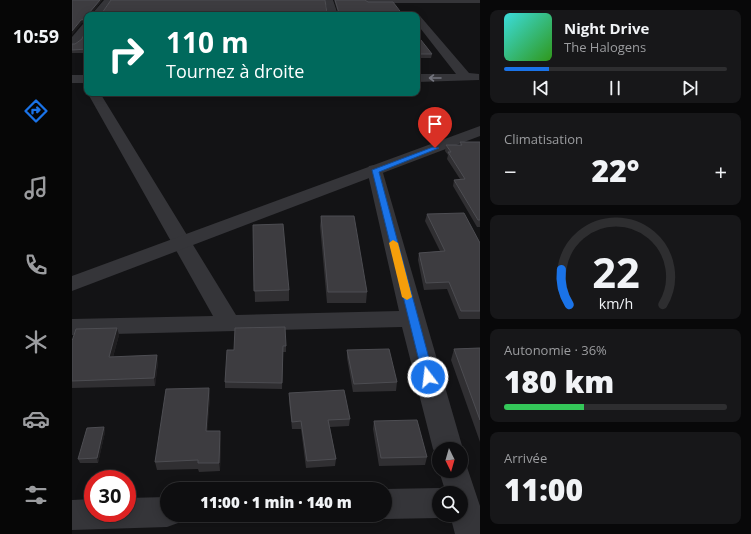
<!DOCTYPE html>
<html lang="fr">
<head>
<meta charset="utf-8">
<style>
  body { margin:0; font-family:"Open Sans",sans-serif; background:#171719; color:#f1f3f6; height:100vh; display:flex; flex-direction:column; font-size:15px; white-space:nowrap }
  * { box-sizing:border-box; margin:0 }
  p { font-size:13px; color:#9b9c9f }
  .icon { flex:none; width:22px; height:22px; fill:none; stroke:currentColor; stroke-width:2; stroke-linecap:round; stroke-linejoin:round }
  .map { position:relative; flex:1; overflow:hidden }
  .sheet { display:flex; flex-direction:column; gap:10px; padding:10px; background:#080809; width:271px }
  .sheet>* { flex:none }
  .top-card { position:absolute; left:12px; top:12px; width:336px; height:84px; border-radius:8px; box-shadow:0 2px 10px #0003,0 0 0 1px #2e2e30; background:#00695c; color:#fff; overflow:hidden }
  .needle { width:26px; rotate:175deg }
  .buttons { position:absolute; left:360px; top:442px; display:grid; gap:8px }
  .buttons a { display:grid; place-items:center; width:36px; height:36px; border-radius:50%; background:#0e0e10; box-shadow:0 2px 10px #0003,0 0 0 1px #2e2e30; font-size:20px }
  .speed { position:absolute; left:12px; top:470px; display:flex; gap:8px; font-size:20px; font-weight:700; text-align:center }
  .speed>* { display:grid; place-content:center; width:52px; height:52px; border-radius:50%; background:#0e0e10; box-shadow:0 2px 10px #0003,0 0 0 1px #2e2e30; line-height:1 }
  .speed .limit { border:6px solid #d22; background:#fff; color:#111 }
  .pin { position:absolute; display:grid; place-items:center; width:34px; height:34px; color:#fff; margin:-41px -17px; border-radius:50% 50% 50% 0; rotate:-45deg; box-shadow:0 0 4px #0007 }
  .pin .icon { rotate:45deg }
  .me { position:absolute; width:44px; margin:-22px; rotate:345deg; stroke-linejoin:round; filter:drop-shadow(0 0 3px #0008) }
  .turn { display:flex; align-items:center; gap:14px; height:84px; padding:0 16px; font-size:18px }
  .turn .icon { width:52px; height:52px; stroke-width:2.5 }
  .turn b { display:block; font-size:28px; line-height:34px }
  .big { font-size:30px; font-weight:800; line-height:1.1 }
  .sheet .widget { flex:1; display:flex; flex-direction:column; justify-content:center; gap:6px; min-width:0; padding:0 14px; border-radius:8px; background:#171719 }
  .sheet .dial { align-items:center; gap:0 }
  .dial svg { height:104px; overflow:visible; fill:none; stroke:#2e2e30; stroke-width:7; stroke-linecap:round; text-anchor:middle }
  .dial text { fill:#f1f3f6; stroke:none }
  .song { display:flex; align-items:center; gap:12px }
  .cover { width:48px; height:48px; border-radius:6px; background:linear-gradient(135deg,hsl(180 70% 55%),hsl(110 70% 35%)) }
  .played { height:4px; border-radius:2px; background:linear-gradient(90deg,#1a73e8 20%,#2e2e30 20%) }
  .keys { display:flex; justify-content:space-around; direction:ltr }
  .heat { display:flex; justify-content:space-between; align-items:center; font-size:22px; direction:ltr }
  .charge { height:6px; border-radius:3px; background:linear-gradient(90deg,#34c759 36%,#2e2e30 0) }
  .trip { position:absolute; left:88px; top:482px; width:232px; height:40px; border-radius:20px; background:#0e0e10; box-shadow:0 2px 10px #0003,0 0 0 1px #2e2e30; font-weight:800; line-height:40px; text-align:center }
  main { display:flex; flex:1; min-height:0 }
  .menu { display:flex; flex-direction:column; width:72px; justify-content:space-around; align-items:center; background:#060606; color:#9b9c9f }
  .menu .icon { width:28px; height:28px }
  .menu .on { color:#1a73e8 }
  .menu b { font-size:18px; color:#f1f3f6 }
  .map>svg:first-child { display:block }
</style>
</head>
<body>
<main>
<nav class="menu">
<b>10:59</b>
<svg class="icon on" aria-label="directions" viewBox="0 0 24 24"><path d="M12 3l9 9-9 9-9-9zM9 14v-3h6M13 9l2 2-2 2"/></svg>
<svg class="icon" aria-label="music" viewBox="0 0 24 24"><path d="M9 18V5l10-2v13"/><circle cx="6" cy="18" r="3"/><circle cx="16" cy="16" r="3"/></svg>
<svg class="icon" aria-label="phone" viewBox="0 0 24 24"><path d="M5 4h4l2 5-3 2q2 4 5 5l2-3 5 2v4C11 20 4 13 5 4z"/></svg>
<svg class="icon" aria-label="climate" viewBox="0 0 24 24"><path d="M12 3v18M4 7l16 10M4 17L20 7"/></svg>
<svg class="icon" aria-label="car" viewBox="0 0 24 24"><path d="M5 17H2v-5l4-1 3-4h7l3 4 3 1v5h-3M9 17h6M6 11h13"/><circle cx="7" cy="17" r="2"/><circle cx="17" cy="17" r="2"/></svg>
<svg class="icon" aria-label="filters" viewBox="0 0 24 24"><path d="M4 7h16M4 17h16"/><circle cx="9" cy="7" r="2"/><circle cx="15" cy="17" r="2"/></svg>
</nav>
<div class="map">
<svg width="408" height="534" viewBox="0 0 408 534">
  <rect width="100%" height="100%" fill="#131315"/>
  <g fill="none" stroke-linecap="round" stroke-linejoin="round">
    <path fill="#353539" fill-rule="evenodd" d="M32,0H41L29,15H19Z
      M253,0H261L266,15H256Z
      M292,0H408V3H296Z
      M345,15L348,16L397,73L407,74V80L345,82V74H384L345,24Z
      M15,23C15,32 10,45 0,47V37L11,24Z
      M0,75H15V83H0Z
      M15,92L28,93L164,315L327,311L295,170L297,166L303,165L309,166L391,449L389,452V449H367V458L361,449L330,327L0,335V319L141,316Z
      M389,460L393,461L408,506V534H383L378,515H389V493H367V515H374L367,518L313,519L303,515H313V489L367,488L373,490L367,471H389Z
      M95,497V515H110L106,523L95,527L0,530V500L21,499V513H55V498Z"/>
    <path fill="#353539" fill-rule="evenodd" d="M408,126V136L0,291V276Z"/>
  </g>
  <path fill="#302f32" d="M0,0H30L20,13H266L262,0H294L296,2L331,15H15L10,23Z
    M15,27V53H0V44H3L10,39Z
    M345,35L360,54L359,58H345Z
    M388,142H408V227H405L381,186L382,180L388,179L375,159L376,155L373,151L374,145H388Z
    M355,214L408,243V319H387L375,289L352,290L346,260L347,253L368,251L353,221Z
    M249,216L295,292L294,303H255L248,226Z
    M181,225L217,290V301L183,302Z
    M45,328L47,335L41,357L86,362L83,386L0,388V341Z
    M214,346V352H211L210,389L153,388V382L162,350Z
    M408,348V442L379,360L382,349Z
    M275,350L325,382L324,391L281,392L275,358Z
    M137,388L138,396L135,431L149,439L148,471L127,472L126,469L85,470L83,462Z
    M217,393L278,419L277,426L258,427L264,459L263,466L234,468L229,429H220L217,401Z
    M302,421L355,457L353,465L307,466L301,429Z
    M32,427L33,432L26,463H8L6,459Z"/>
  <path fill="#1f1e20" d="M28,0H30L19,15L17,13Z
    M15,19V22L10,23L0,35V31L9,20Z
    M45,328L47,335L39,364L37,357Z
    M85,355L86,362L83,386L82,378Z
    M137,388L138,396L135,440L134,431Z
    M32,427L33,432L26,463L25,458Z
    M148,431L149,439L148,471L147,463Z"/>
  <path fill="#3d3c40" stroke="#4d4d52" d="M0,0H28L17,13H30L39,0H253L255,13H267L263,0H293L296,2H321L331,15H15V19L9,20L0,31Z
    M15,27V49L0,50V44H3L10,39Z
    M345,35L360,54H345Z
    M388,142H408V220H406L382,180L393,179L376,152H379L374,145H390Z
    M392,213L408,243V311H389L377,282L354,283L347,253L373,251L355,214Z
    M249,216H282L295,292H256Z
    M211,224L217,290L182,291L181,225Z
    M213,327L214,346H211L210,383L153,382L155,350H162L163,328Z
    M45,328L37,357L85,355L82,378L0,381V341L4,329Z
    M408,348V420L382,349Z
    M317,349L325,382L282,384L275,350Z
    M137,388L134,431H148L147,463H126V460L83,462L94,389Z
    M272,390L278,419L256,420L264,459L235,461L229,421L220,422L217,393Z
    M345,420L355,457L309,458L302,421Z
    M32,427L25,458L6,459L15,428Z"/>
  <defs><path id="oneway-shaft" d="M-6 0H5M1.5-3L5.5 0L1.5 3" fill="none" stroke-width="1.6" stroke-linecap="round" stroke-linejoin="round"/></defs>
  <use stroke="#73747d" href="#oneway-shaft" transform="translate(363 78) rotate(180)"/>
  <path fill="#1a73e8" stroke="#114b97" d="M361,147L367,148L307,172L362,377L360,380H352L351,377L300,170Z"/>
  <path fill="#f59e0b" d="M321,240L326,243L340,297L335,300L330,297L317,243Z"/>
</svg>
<div class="buttons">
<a><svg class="needle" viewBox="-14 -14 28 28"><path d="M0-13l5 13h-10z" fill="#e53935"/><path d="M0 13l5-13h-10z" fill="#9b9c9f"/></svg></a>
<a><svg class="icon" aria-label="search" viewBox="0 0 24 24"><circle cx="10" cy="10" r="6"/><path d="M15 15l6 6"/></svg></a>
</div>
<div class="speed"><div class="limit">30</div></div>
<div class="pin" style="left:363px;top:148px;background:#d93025"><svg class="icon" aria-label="arrive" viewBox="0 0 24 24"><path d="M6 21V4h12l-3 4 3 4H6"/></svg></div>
<svg class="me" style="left:356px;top:377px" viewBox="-20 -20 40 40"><circle r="17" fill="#1a73e8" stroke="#fff" stroke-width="3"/><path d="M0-11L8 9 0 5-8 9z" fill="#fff"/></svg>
<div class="trip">11:00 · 1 min · 140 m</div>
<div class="top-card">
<div class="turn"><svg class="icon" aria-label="right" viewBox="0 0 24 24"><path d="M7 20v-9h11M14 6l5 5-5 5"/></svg><div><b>110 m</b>Tournez à droite</div></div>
</div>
</div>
<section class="sheet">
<div class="widget">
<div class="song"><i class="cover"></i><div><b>Night Drive</b><p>The Halogens</p></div></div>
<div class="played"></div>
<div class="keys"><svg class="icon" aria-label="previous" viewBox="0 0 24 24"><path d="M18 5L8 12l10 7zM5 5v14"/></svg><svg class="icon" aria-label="pause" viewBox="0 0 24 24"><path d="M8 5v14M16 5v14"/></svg><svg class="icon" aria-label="next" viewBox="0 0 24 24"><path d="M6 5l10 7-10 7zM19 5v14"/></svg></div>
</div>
<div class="widget"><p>Climatisation</p>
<div class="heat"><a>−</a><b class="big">22°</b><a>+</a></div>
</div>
<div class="widget dial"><svg viewBox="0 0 100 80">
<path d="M14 69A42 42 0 1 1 86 69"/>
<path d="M14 69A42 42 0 0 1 8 42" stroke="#1a73e8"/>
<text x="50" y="56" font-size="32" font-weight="700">22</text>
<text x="50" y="72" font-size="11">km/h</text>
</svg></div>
<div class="widget"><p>Autonomie · 36%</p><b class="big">180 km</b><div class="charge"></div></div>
<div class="widget"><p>Arrivée</p><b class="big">11:00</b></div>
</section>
</main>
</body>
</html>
